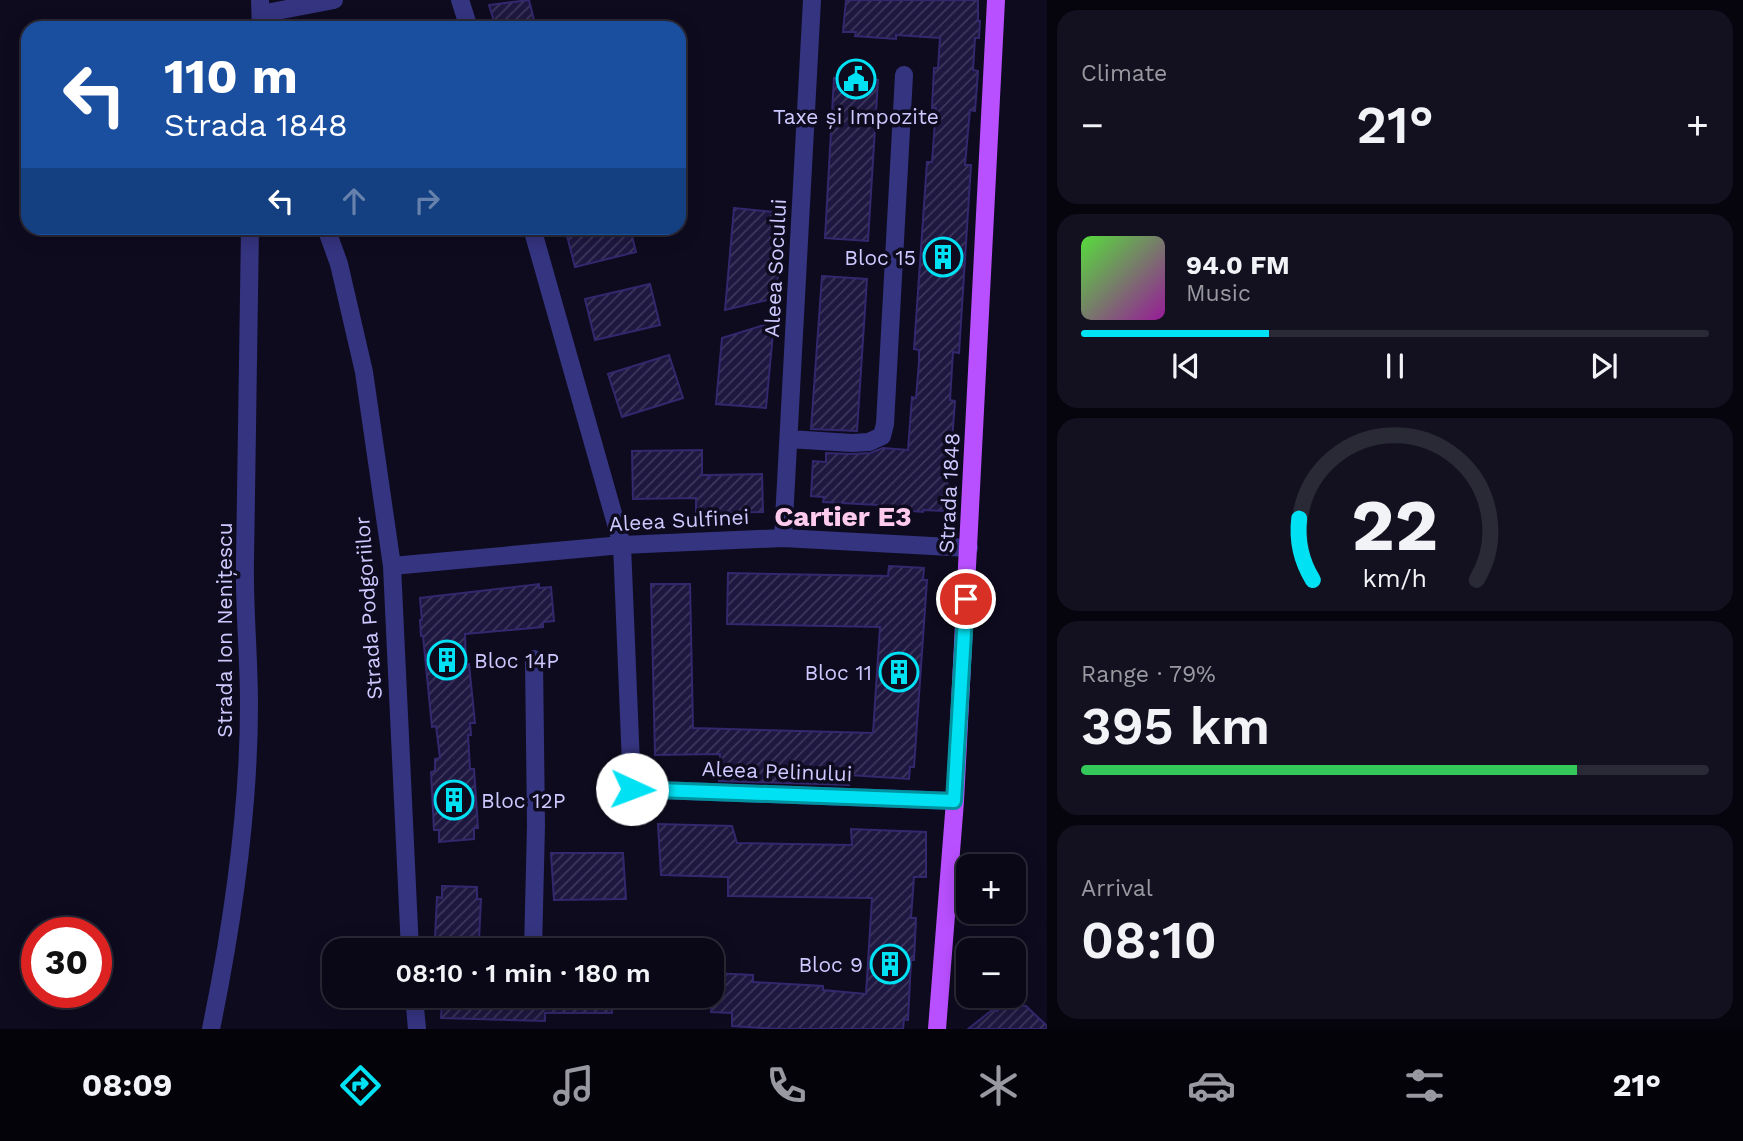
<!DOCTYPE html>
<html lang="en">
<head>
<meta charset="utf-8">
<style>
  body { margin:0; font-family:"Work Sans",sans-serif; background:#131120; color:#f1f3f6; height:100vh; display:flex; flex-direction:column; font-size:26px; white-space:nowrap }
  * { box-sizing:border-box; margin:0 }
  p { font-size:23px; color:#999aa1 }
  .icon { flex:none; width:38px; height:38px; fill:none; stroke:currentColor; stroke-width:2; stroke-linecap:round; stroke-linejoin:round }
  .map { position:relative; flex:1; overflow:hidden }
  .details { display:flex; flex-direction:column; gap:10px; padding:10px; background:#06040d; width:696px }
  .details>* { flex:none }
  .guide { position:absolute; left:21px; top:21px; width:665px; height:214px; border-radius:21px; box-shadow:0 4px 18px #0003,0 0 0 2px #2a2936; background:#1a4fa0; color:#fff; overflow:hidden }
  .fabs { position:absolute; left:956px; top:854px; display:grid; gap:14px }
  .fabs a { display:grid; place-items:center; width:70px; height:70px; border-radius:14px; background:#0a0817; box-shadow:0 4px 18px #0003,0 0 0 2px #2a2936; font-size:35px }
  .speed { position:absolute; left:21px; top:917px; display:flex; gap:14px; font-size:35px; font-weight:700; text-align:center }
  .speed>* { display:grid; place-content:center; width:91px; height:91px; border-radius:50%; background:#0a0817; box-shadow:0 4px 18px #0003,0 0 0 2px #2a2936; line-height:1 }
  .speed .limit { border:10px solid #d22; background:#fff; color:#111 }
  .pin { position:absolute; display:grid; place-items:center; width:60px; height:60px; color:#fff; margin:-30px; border:4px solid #fff; border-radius:50%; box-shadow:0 2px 7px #0007 }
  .me { position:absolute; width:77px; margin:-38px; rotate:92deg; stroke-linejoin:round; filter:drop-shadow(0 0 5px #0008) }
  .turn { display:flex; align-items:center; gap:24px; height:147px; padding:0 28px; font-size:32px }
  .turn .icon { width:91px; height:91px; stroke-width:2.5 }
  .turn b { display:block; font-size:49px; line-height:60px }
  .lanes { display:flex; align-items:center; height:66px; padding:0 28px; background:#0003; justify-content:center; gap:35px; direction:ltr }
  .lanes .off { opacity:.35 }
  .big { font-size:52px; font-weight:600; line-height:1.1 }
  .details .card { flex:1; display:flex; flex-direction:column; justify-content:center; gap:10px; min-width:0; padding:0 24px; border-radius:21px; background:#131120 }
  .details .dial { align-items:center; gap:0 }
  .dial svg { height:182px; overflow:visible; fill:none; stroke:#2a2936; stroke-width:7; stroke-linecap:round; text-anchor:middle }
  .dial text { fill:#f1f3f6; stroke:none }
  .song { display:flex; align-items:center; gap:21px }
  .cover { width:84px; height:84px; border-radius:10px; background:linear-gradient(135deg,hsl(110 70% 55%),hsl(300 70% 35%)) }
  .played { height:7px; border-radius:4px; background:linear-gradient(90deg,#00e2f4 30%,#2a2936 30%) }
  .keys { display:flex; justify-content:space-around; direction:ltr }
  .heat { display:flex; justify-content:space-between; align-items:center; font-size:38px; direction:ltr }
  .charge { height:10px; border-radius:5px; background:linear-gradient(90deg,#34c759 79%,#2a2936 0) }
  .trip { position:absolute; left:322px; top:938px; width:402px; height:70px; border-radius:21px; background:#0a0817; box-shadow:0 4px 18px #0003,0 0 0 2px #2a2936; font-weight:600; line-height:70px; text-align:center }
  .tab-bar { display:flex; height:112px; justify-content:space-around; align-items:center; background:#040309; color:#999aa1 }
  .tab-bar .icon { width:49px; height:49px }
  .tab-bar .selected { color:#00e2f4 }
  .tab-bar b { font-size:32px; color:#f1f3f6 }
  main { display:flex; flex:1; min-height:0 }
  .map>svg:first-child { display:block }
</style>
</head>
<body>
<main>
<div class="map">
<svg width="1047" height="1029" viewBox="0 0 1047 1029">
  <defs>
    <pattern id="building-hatch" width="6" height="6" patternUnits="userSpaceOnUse" patternTransform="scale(1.75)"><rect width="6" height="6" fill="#1e1740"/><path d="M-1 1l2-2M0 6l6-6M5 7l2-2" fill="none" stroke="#3e375d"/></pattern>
  </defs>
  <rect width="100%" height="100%" fill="#0e0b1f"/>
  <path fill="url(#building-hatch)" stroke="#33286d" stroke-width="2" d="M529,0L536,28H496L489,5Z
    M846,0H978V21H980L979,38H975L973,70L978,71L975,111L970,110L965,165H971L959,353L953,352L950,400L955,401L952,441H948L946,474H948L947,490H944L943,511L923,510V512L877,508L878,505L823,502L824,497L811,496L813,461L826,462V453L851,454L870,453L883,448L908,450L912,397L916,398L919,362V350L914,349L927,162H932L936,108H932L934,68H938L940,38L896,35V39L855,36L856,32H843Z
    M834,78L878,80L868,241L825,238Z
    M734,208L784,213L776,298L725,310Z
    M565,228H630L636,252L575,267Z
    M822,276L867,279L857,431L811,429Z
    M650,284L660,325L595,340L585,299Z
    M774,322L766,408L716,404L722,338Z
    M669,355L683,398L622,417L608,374Z
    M702,450V475H708L709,479L710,475L762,474L763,512L696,513V498L633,499L632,451Z
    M889,566L924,568L923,580H927L914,767H910L909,779L849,775V785L719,781L720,754L655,755L651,584H690L693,728L873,733L880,627L727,624L728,573L888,576Z
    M539,584V588L551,587L554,621L543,622V627L465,634L466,665L469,664L475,723H470L471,735H468L470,769H474L478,828H474V839L439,842V830H434L431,772L435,771V759L440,758L436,726L432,727L423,636H421L420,620H422L420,598Z
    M658,824L732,826L737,843L852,845L851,829L926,832V877H914L911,918H916L914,960H911L908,1020L904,1019L903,1029H778L732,1026V1013L711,1012L714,973L753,975V982L823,986V990L866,994L872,898L728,896V877L661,875Z
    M551,853H623L626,899L554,900Z
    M442,886L477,887V899H481L479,940H475V950H440V939L435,938L437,897L442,898Z
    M442,996H612V1013H545V1021L441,1018Z
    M1007,1003L1026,1006L1047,1026V1029H968L992,1010L997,1011Z"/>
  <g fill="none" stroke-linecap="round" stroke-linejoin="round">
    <path stroke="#353480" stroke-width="18" d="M260,0L261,28
      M460,0L469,28
      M261,14L334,0
      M326,228L339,264L364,372L392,566L410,950
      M532,228L622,545L632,789L955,801
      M789,439L852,443L869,442L882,436L885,424L904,75
      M783,538L812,0
      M392,566L622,545L783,538L969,548
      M533,950L536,825L534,659
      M414,996L417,1029
      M211,1029C233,922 249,813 249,704C249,656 244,608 245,561C246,450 249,339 250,228"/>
    <path stroke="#b950ff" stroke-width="18" d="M937,1029L955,801L996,0"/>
  </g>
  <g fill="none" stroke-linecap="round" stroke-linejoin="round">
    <defs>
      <path id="route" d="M632,789L954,801L966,599"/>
    </defs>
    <use href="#route" stroke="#00939f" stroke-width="18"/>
    <use href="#route" stroke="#00e2f4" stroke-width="12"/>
  </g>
  <defs>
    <symbol id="civic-ring" viewBox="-11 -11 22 22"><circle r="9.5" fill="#0e0b1f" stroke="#00e2f4" stroke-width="1.5"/><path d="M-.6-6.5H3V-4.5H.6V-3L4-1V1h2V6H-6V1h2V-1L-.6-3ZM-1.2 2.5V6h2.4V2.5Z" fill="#00e2f4"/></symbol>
    <symbol id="building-ring" viewBox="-11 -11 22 22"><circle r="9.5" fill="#0e0b1f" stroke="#00e2f4" stroke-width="1.5"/><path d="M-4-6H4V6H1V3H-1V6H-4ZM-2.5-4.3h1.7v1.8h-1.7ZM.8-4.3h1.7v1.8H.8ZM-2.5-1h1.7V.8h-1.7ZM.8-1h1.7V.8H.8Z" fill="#00e2f4"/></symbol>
  </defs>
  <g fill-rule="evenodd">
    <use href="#civic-ring" x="834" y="57" width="44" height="44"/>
    <use href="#building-ring" x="921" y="235" width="44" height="44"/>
    <use href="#building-ring" x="425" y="638" width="44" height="44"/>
    <use href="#building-ring" x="877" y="650" width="44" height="44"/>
    <use href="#building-ring" x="432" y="778" width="44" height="44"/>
    <use href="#building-ring" x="868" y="942" width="44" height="44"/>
  </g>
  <g text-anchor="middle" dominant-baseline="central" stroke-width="7" stroke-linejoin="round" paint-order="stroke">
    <g font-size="21" fill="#cec9ff" stroke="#0e0b1f" text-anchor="end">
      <text x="856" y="116" text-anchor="middle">Taxe și Impozite</text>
      <text x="916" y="257">Bloc 15</text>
      <text x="474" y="660" text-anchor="start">Bloc 14P</text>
      <text x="872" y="672">Bloc 11</text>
      <text x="481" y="800" text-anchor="start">Bloc 12P</text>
      <text x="863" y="964">Bloc 9</text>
    </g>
    <g font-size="21" fill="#cec9ff" stroke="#0e0b1f">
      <text transform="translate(775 268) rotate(-87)">Aleea Socului</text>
      <text transform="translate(949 493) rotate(-87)">Strada 1848</text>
      <text transform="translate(679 520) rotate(-3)">Aleea Sulfinei</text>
      <text transform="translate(368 608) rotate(-94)">Strada Podgoriilor</text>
      <text transform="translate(224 630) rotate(-90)">Strada Ion Nenițescu</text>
      <text transform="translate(777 771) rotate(2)">Aleea Pelinului</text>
    </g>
    <g font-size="28" font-weight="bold" fill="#ffcbed" stroke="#0e0b1f">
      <text x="843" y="516">Cartier E3</text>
    </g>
  </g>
</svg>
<div class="fabs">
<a>+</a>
<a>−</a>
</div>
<div class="speed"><div class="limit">30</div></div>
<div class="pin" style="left:966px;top:599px;background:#d93025"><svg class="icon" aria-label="arrive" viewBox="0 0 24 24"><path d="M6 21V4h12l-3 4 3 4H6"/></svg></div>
<svg class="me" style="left:632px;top:789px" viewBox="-20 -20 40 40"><circle r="19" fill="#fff"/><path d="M0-13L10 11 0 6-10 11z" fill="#00e2f4"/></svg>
<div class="trip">08:10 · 1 min · 180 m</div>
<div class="guide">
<div class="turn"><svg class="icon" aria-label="left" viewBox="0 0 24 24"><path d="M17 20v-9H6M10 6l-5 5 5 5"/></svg><div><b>110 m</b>Strada 1848</div></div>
<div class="lanes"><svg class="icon" aria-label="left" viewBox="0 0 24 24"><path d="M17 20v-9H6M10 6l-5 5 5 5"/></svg><svg class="icon off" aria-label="ahead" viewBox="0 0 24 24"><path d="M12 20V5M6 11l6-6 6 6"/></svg><svg class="icon off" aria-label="right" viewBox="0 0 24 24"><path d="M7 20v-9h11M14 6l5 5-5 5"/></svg></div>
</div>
</div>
<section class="details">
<div class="card"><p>Climate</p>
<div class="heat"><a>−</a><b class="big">21°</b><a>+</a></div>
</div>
<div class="card">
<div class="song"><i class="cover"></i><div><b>94.0 FM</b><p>Music</p></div></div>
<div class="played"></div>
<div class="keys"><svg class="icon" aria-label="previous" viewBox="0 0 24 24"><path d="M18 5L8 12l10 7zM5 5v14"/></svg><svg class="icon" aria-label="pause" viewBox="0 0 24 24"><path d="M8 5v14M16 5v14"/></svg><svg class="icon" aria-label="next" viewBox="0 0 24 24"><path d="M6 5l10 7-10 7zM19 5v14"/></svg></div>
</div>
<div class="card dial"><svg viewBox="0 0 100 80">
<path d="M14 69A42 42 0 1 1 86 69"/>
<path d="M14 69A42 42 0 0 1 8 42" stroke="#00e2f4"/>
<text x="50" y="56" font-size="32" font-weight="700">22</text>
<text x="50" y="72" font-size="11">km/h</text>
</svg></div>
<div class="card"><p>Range · 79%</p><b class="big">395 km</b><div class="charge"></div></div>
<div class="card"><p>Arrival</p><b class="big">08:10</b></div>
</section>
</main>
<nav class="tab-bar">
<b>08:09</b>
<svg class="icon selected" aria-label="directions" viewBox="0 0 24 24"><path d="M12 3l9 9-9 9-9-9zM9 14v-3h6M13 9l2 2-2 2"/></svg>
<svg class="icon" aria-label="music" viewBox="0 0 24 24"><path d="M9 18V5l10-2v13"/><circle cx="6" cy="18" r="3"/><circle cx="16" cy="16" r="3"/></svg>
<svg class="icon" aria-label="phone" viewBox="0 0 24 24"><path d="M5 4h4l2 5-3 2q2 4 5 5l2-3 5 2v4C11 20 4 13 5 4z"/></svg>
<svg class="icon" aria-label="climate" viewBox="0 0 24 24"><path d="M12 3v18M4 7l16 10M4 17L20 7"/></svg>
<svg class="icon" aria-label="car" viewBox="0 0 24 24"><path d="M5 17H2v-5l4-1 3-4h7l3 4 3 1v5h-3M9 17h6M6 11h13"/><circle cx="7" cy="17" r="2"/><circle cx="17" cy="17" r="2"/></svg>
<svg class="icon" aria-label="filters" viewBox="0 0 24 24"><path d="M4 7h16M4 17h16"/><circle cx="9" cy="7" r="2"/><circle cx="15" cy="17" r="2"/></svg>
<b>21°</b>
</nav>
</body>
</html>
